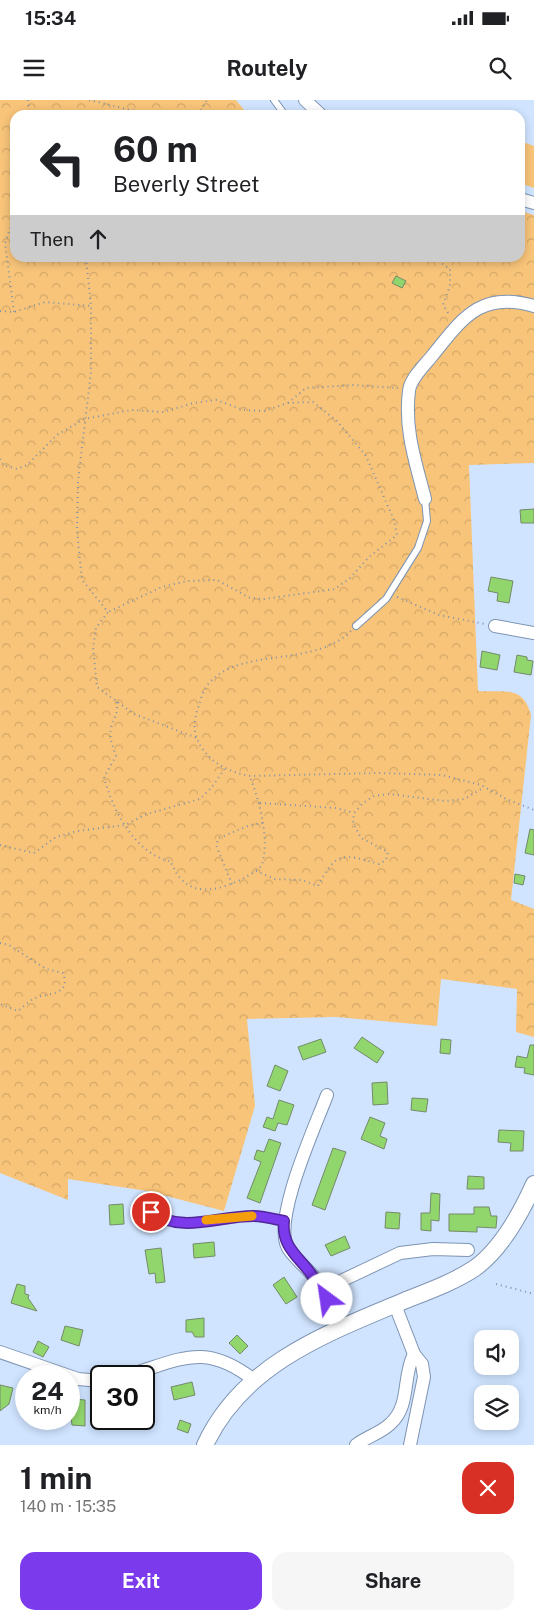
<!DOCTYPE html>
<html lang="en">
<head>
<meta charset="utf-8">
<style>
	:root { --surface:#fff; --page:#f6f6f6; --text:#202124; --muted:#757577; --accent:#7c3aed }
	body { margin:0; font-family:"Public Sans",sans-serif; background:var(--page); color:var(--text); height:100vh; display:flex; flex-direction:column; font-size:19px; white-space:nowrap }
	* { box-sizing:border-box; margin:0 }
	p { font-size:16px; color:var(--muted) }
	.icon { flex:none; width:28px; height:28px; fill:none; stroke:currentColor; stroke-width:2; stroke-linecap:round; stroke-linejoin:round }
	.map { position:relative; height:1345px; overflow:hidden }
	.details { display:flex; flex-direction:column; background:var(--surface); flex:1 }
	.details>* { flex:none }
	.hud { position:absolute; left:10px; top:10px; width:515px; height:152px; border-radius:15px; box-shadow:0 2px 8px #0003; background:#fff; color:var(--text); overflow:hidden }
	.controls { position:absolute; left:474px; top:1230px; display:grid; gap:10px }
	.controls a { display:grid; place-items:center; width:45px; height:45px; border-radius:10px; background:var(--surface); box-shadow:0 2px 8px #0003; font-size:25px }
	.speed { position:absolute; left:15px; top:1265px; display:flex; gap:10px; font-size:25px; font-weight:700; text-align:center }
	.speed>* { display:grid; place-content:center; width:65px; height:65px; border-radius:50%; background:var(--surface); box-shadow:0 2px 8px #0003; line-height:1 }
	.speed small { font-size:12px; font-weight:400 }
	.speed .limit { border:2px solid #111; border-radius:8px; background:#fff; color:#111 }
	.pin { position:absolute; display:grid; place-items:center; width:42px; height:42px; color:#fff; margin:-21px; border:2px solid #fff; border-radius:50%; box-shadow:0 1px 5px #0007 }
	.me { position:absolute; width:55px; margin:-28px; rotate:329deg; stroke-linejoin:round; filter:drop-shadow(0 0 4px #0008) }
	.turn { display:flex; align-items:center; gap:18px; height:105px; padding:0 20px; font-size:22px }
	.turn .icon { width:65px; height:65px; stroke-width:2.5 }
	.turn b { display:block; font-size:35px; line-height:42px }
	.then { display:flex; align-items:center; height:48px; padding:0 20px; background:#0003; gap:10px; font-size:19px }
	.round { display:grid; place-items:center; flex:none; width:52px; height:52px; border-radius:15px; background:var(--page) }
	.summary { display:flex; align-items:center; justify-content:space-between; height:85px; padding:0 20px }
	h1 { font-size:30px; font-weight:700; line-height:38px }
	.cta { display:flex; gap:10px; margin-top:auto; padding:10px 20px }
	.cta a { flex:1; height:58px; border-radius:15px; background:var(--accent); color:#fff; font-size:20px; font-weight:700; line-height:58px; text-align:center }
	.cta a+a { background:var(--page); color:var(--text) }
	.status { display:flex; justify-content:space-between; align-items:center; height:35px; padding:0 25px; background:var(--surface); direction:ltr }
	.status svg { height:14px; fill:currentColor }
	header { display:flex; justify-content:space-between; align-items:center; height:65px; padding:0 20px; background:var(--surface); font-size:22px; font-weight:700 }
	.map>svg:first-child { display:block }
	.forest { fill:url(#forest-crowns) }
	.garden { fill:#f8c479 }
	.building { fill:#91d66d; stroke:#748a69 }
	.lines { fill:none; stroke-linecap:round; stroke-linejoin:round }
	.service-casing { stroke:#7d94b3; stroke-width:8 }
	.minor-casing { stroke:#7d94b3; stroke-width:14 }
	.tertiary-casing { stroke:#7d94b3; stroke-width:18 }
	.path { stroke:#8292a7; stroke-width:2; stroke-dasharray:1 4; stroke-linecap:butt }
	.service { stroke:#fff; stroke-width:6 }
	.minor { stroke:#fff; stroke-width:12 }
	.tertiary { stroke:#fff; stroke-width:16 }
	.route-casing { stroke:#51269a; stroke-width:12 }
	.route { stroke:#7c3aed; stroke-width:9 }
	.slow { stroke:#f59e0b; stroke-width:9 }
</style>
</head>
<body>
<div class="status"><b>15:34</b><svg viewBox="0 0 49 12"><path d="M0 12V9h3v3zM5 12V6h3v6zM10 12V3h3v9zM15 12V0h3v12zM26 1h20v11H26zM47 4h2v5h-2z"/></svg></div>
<header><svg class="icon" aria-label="menu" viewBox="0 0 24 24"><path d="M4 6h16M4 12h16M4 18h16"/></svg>Routely<svg class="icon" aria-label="search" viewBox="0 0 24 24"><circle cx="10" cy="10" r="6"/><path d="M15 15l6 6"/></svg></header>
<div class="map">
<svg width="534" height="1345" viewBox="0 0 534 1345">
	<defs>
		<pattern id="forest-crowns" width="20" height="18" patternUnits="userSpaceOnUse" patternTransform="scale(1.25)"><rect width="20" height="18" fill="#f8c479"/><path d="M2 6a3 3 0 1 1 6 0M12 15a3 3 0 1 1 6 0" fill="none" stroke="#d3a768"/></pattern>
	</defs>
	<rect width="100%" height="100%" fill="#d0e4ff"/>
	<!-- forest -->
	<path class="forest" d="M0,0h236l12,15h-233v143h505v-47l14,4v248l-65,2 9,226c25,2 45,-7 53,24l-20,185 23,9v128l-18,-5 1,-43 -76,-10 -4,47 -101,-9 -89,2 8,87 -31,105 -77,-20 -79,-12v21l-68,-27z"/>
	<!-- garden -->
	<path class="garden" d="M520,41l14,5v42l-14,-5z"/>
	<!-- building -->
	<g class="building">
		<path d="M396,176l10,5 -4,7 -10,-5z"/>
		<path d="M534,409v14h-13l-1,-13z"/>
		<path d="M491,477l22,4 -4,22 -12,-2 1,-8 -10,-2z"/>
		<path d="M482,551l18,4 -3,15 -17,-3z"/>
		<path d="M517,555l10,2v3l6,1 -2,14 -17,-3z"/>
		<path d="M530,729l4,1v25l-9,-2z"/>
		<path d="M515,774l10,2 -2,9 -9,-2z"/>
		<path d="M362,937l22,15 -7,11 -23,-15z"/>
		<path d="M321,939l5,13 -23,8 -5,-13z"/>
		<path d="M441,939l10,1 -1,14 -10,-1z"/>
		<path d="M530,945h4v30l-10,-2 1,-5 -10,-1 2,-11 10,2z"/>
		<path d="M275,965l13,6 -8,20 -13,-5z"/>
		<path d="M387,982l1,22 -15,1 -1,-22z"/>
		<path d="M412,998l16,1 -2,13 -15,-2z"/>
		<path d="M279,1000l15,5 -7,20 -9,-2 -3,8 -12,-4 4,-10 6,2z"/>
		<path d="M370,1017l15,6 -5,13 7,3 -3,10 -23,-10z"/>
		<path d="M499,1030l25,1 -1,20h-13l1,-8 -13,-1z"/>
		<path d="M269,1039l12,4 -21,60 -13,-5 14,-36 -7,-3 3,-9 7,2z"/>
		<path d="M333,1048l13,4 -21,58 -13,-5z"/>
		<path d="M468,1076l16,1v12h-17z"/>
		<path d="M431,1093l9,1 -1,27 -8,-1v11l-10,-1v-17h9z"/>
		<path d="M123,1104l1,20 -14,1 -1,-20z"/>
		<path d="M474,1107h15l2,9h6l-1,12 -19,-1v5l-28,-1v-17h25z"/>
		<path d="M386,1112l14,1 -1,16 -14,-1z"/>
		<path d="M345,1136l5,12 -19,8 -6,-11z"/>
		<path d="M214,1142l1,14 -21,2 -1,-14z"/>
		<path d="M161,1148l4,34 -9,1 -1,-10 -6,1 -4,-24z"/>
		<path d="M284,1177l13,20 -11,7 -13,-19z"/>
		<path d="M17,1184l8,2v8l4,1 -1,3 9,13 -26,-8z"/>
		<path d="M204,1218v19h-9l-3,-5h-6v-12z"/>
		<path d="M65,1226l18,4 -4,16 -18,-6z"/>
		<path d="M237,1235l11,11 -8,8 -11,-11z"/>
		<path d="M38,1241l11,6 -6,10 -10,-5z"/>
		<path d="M192,1282l3,13 -21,5 -3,-13z"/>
		<path d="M0,1285l13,3 -4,16 -9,7z"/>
		<path d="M74,1299l11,1v26l-13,-1 -3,-22h4z"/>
		<path d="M180,1320l11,4 -3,9 -11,-4z"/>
	</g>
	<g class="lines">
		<defs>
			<g id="service">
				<path d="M274,0l11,15"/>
				<path d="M356,526l30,-27 32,-51 9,-27 -2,-22"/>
				<path d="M142,1106l19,13 19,4 73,-7 31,5"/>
			</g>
			<g id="minor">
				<path d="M305,0l16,15"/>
				<path d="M520,99l14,4"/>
				<path d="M425,399c-9,-36 -21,-69 -16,-108 1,-12 15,-25 23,-35 30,-37 48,-66 102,-50"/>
				<path d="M495,526l39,7"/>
				<path d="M327,995c-12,32 -55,125 -39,153 7,11 18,19 26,29 11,16 17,34 24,52"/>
				<path d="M322,1190l78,-37 33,-4 35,1"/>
				<path d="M395,1205l19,49 8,10 2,13 -14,68"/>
				<path d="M0,1252l78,27 23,2"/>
				<path d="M125,1276c54,-15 78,-36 129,4"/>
				<path d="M356,1345c10,-8 25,-12 34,-21 21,-18 12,-48 24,-70"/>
			</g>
			<path id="tertiary" d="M205,1345c38,-82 123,-112 201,-145 23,-9 48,-18 69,-32 26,-19 46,-55 59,-84"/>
		</defs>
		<!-- service casing -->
		<use href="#service" class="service-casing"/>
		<!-- minor casing -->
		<use href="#minor" class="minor-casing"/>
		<!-- tertiary casing -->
		<use href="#tertiary" class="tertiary-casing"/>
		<!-- path -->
		<g class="path">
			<path d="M28,0l2,15"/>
			<path d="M89,0l58,14 16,1"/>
			<path d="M195,15l5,-3"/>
			<path d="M201,15l-1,-3 7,-12"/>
			<path d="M86,158l5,48v66l-13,109 -1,50 5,49 26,32 -12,16 -3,19 4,40 37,27 63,24"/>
			<path d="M434,158l16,11v17l-7,19 7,11"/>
			<path d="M0,211l14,1 31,-10 46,4"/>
			<path d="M14,212l-9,-69 10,-29"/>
			<path d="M288,303l18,-15 47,-3 45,3"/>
			<path d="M0,359l3,6 14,4 10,-4 30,-30 27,-16 48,-9 31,2 31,-9 22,-3 28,10 20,1 24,-8 25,-1 24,19 29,35 28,64 3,15 -28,22 -19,21 -15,11 -71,10 -14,-1 -33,-18 -30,1 -25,6 -54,25"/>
			<path d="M397,497l42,18 46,9"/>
			<path d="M351,531c-38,37 -107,16 -140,50 -8,7 -10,18 -13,27 -6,16 -4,30 6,43 12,15 27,21 45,25l130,-3 63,2 39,10 25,14 28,11"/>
			<path d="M117,602c1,13 -3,15 -6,26 -2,10 2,19 5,28l-12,21c8,32 31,77 66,84 3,5 6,13 10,17 18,20 44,10 64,0 6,-4 15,-7 18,-14 8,-24 -3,-65 -12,-87"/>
			<path d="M260,703l76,5 18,5"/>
			<path d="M0,745l34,8 22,-16 22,-6 47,-6 22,-11 53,-15 12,-12 13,-19"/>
			<path d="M256,771l19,8 27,1 16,6c18,-36 26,-32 61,-22l7,-4 2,-8 -27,-14 -8,-15 1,-10 9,-10 11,-7 15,-2 56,7 19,-2 19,-11"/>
			<path d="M232,784l-16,-39 3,-7 31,-13 13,-2"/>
			<path d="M0,843l9,2 37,24 17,4c9,24 -17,19 -30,26 -5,3 -10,8 -15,12l-18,-7"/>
			<path d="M496,1184l38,10"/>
		</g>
		<!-- service -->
		<use href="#service" class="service"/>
		<!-- minor -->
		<use href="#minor" class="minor"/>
		<!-- tertiary -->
		<use href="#tertiary" class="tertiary"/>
	</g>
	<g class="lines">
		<defs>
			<path id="route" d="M151,1112c30,22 67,4 102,4 10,0 21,3 31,5 -3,27 17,37 30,57 5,7 8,14 13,21"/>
		</defs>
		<!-- route casing -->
		<use href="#route" class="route-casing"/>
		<!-- route -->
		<use href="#route" class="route"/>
		<!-- slow -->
		<path class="slow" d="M206,1120l46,-4"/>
	</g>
</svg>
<div class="controls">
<a><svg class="icon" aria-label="sound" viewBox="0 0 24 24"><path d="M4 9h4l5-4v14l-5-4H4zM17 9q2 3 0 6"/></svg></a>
<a><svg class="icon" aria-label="layers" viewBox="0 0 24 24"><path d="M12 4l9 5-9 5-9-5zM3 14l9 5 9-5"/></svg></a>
</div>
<div class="speed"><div>24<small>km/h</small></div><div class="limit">30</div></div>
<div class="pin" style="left:151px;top:1112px;background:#d93025"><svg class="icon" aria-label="arrive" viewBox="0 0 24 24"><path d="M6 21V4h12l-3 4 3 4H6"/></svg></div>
<svg class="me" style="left:327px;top:1199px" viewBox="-20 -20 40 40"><circle r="19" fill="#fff"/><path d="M0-13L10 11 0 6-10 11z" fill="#7c3aed"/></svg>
<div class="hud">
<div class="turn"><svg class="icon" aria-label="left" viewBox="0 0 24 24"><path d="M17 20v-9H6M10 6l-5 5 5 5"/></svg><div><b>60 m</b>Beverly Street</div></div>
<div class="then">Then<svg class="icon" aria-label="ahead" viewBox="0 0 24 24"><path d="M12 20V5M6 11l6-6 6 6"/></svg></div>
</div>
</div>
<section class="details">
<div class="summary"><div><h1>1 min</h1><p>140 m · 15:35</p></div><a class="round" style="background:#d93025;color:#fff"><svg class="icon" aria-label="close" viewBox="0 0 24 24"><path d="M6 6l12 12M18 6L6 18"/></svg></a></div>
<div class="cta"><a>Exit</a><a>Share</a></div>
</section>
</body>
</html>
